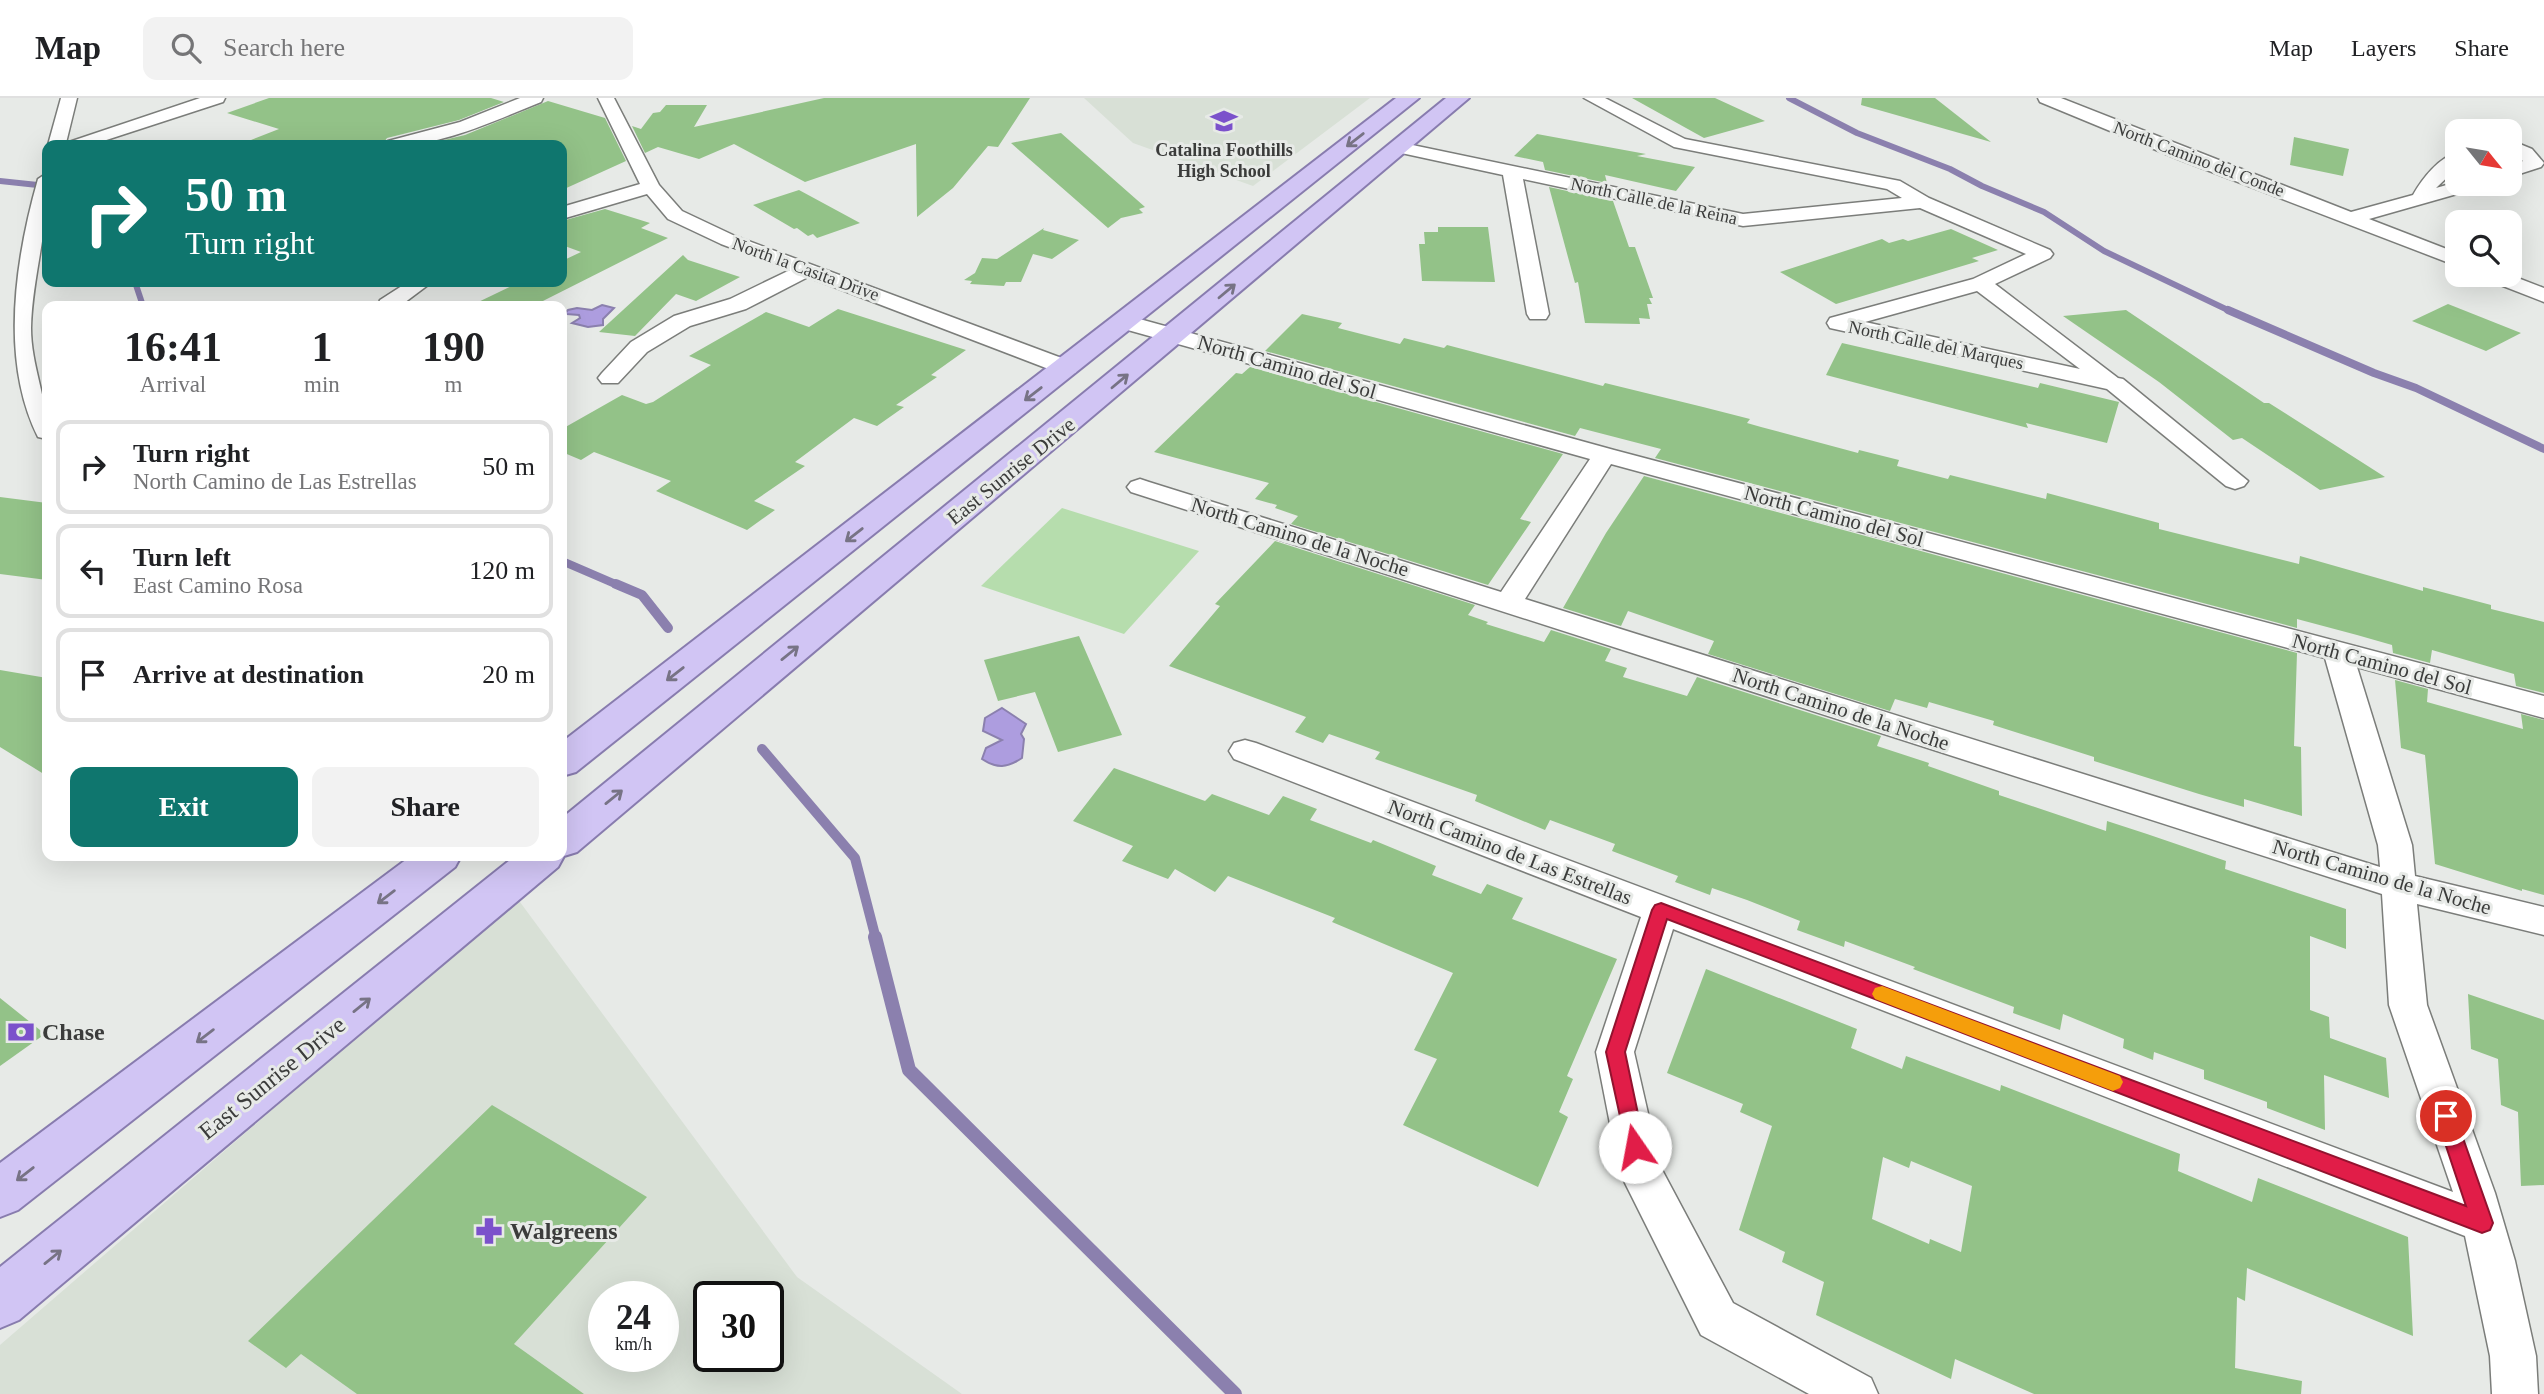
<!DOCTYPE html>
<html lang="en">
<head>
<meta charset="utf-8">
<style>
	:root { --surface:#fff; --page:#f2f2f2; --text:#202124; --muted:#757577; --line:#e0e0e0; --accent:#0f766e }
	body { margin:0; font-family:Georgia,serif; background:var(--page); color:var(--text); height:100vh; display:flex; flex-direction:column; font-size:26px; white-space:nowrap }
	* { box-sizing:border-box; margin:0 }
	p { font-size:23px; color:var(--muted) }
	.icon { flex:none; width:38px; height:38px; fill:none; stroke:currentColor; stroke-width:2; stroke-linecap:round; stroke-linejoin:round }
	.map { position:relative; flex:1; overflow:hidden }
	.drawer { position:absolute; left:42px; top:203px; width:525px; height:560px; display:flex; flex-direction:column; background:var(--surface); border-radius:14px; box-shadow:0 7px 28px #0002 }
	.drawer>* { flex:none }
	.hud { position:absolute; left:42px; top:42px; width:525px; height:147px; border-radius:14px; box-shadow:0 7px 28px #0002; background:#0f766e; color:#fff; overflow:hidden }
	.needle { width:46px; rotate:120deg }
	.fabs { position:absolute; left:2445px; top:21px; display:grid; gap:14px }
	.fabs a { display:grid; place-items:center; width:77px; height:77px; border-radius:14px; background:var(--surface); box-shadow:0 7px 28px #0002; font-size:35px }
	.speed { position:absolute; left:588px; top:1183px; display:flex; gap:14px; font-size:35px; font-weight:700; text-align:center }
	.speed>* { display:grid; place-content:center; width:91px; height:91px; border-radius:50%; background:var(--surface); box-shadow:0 7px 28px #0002; line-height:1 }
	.speed small { font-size:18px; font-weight:400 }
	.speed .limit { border:4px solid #111; border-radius:10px; background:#fff; color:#111 }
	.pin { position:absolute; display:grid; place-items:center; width:60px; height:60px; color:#fff; margin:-30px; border:4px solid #fff; border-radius:50%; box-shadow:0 2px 7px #0007 }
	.me { position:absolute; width:77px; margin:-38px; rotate:348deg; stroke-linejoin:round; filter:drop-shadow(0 0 5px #0008) }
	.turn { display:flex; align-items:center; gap:24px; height:147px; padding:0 28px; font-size:32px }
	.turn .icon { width:91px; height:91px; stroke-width:2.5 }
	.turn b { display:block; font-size:49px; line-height:60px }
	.eta { display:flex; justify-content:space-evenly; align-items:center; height:119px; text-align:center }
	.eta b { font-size:42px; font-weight:800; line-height:49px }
	.cta { display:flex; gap:14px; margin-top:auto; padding:14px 28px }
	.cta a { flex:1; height:80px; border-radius:14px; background:var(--accent); color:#fff; font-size:28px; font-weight:800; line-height:80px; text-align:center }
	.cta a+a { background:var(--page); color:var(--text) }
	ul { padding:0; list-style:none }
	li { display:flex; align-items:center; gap:21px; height:94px; margin:0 14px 10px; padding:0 14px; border:4px solid var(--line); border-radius:14px }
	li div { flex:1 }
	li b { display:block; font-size:26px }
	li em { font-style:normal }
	header { display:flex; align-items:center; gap:42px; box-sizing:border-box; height:98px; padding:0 35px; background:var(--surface); border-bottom:2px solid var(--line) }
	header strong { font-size:33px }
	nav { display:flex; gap:38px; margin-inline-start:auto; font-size:24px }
	.search { width:490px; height:63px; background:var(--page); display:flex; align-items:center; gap:18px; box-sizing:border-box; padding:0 24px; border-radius:14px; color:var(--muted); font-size:26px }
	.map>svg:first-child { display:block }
	.built { fill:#d8e0d6; fill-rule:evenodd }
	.green { fill:#b6ddad }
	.water { fill:#ad9ddf; stroke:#8b80ae; stroke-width:2 }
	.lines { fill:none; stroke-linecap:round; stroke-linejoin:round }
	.stream-far3 { stroke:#8b80ae; stroke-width:6 }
	.stream-far2 { stroke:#8b80ae; stroke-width:8 }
	.stream-far1 { stroke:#8b80ae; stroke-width:10 }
	.stream { stroke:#8b80ae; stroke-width:14 }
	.building { fill:#93c288; fill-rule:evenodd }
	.street-casing { stroke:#7b7d7a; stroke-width:3 }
	.primary-casing { stroke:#887cae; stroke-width:4 }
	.street { fill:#fff; fill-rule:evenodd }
	.primary { fill:#d1c5f4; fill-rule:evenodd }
	.oneway { stroke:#777385 }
	.route { fill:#e11d48; stroke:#92132f; stroke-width:2 }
	.slow { fill:#f59e0b }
	.labels { text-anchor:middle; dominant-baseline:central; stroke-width:6; stroke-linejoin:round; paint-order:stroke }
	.far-poi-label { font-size:18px; font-weight:bold; fill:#3b3c3b; stroke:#e7eae7 }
	.far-street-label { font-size:18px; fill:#3b3c3b; stroke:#e7eae7 }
	.street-label { font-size:21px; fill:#3b3c3b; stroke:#e7eae7 }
	.near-poi-label { font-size:24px; font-weight:bold; fill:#3b3c3b; stroke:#e7eae7; text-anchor:start }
	.near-street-label { font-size:24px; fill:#3b3c3b; stroke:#e7eae7 }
</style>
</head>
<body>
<header>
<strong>Map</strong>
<div class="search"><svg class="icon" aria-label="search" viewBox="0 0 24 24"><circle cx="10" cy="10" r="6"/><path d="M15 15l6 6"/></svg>Search here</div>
<nav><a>Map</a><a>Layers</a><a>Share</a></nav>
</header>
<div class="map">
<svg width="2544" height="1296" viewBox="0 0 2544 1296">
	<rect width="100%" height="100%" fill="#e7eae7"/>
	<!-- built -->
	<g class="built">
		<path d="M1084,0h286l-117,88 -120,-43z"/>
		<path d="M517,800l280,379 165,117h-962v-49zM604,1199h59v59h-59zM709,1199h59v59h-59z"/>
	</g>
	<!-- green -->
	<path class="green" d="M1062,410l137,43 -75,83 -143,-48z"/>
	<!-- water -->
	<g class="water">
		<path d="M602,207l12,3 -11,11v6l-15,2 -16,-4 8,-5 -1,-3 -14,-1 3,-4 9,-2 15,2z"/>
		<path d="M1002,610l24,16 -5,10 3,5 -2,19c-15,10 -25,11 -40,1l4,-11 16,-8 -19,-9 2,-13z"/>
	</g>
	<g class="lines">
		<!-- stream-far3 -->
		<g class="stream-far3">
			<path d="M1789,0l68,35 93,36 32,17 62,26 60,39 128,61"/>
			<path d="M0,83l47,5"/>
			<path d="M135,184l8,24"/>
		</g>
		<!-- stream-far2 -->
		<g class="stream-far2">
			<path d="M2228,212l146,63 42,15 128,61"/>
			<path d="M562,463l58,25"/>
		</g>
		<!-- stream-far1 -->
		<g class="stream-far1">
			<path d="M616,486l26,11 26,33"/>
			<path d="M762,651l93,109 21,81"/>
		</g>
		<!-- stream -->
		<path class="stream" d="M875,839l34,133 326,324"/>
	</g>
	<!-- building -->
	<g class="building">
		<path d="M269,0h222l13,4 -45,18 -72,18 -5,7h-136v-3l33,-13 -52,-16z"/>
		<path d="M824,0h206l-32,49 -10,-1 -35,42 -36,29 -1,-73 -111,38 -71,-38 -35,15 -41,-12 -13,6 -13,-27 9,3 12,-16 7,-1 6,-7h41l-13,22z"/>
		<path d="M1632,0h83l50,23 -61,17z"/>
		<path d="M1862,0h73l56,44 -130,-37z"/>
		<path d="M548,3l57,17 21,43 -64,29v-45h-139l42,-10z"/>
		<path d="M1061,35l84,74 -6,2 4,4 -22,5 -13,10 -97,-85z"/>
		<path d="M1537,36l109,20 -9,2 58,11 -19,24 -71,-16 2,8 -62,-13 -2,-8 -29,-6z"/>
		<path d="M2294,39l55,12 -6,27 -53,-11z"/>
		<path d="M1549,89l64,14 16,46h6l18,51h-4l3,6h-5l3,15 -11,-1 1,6 -55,-1 -7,-41 -3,1z"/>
		<path d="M799,92l61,33 -43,15 -4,-4 -5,2 -11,-8 -3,1 -41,-24z"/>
		<path d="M605,111l45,14 -9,5 27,10 -135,68h-63l50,-24h42v-21l19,-9 -19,-7v-24z"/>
		<path d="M1438,129h50l7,55 -73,-1 -3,-37h6l-1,-12h14z"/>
		<path d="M1044,130l-1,2 36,10 -27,19 -19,-5 -12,28h-15l-2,4 -34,-2 2,-3 -8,-1 11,-7 7,-15 15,1z"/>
		<path d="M1951,131l47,21 -26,8 7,3 -143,43 -56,-32 102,-33 7,4 14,-4 5,2z"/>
		<path d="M683,157l5,5 52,17 -44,24 -20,-7 -41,42 -36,-4z"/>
		<path d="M2448,206l73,29 -35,18 -74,-30z"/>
		<path d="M838,211l128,41 -35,25 6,2 -41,28 8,2 -27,19 -23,-8 -59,44 10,4 -51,35 21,9 -28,20 -91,-39 15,-10 -77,-29 -13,8 -19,-8v-23l60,-34 24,9 7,-2 58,-37 -22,-9 77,-44 43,15z"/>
		<path d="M2126,212l138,93h5l116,74 -65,13 -78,-52 -9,2 -74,-58 -96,-66z"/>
		<path d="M1302,216l40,9 -4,5 62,16 4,-6 40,10 3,-3 156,41 2,-3 98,24 47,12 -3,4 14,4 97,26 1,-3 40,10 -2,6 51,13 2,-4 96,24 1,-6 112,30v6l140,35 1,-8 123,35v-4l68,18v4l53,13v71l-28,-7 -2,-12 -82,-24 -2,13 -37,-10 -1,-8 -35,-10 -60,-16v9l-642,-170 6,-9 -81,-21 -5,8 -310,-85z"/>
		<path d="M1842,245l196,45 2,-5 79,19 -12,41 -81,-20 2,5 -202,-53z"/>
		<path d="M1250,269l313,87 -43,65 11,3 -43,63 -197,-61 7,-8 -23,-8 2,-3 -22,-6 14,-16 -115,-31 82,-79 6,1z"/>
		<path d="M1644,378l653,177 -3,93 7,1 1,69 -58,-17v8l-45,-13 -105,-33v-4l-101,-32 1,-4 -65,-19 -2,6 -32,-9 -5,12 -182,-57 6,-13 -86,-30 -7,15 -58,-18 43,-75z"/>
		<path d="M0,399l47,6v77l-47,-6z"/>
		<path d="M1275,443l200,64 -7,10 20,7 -2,2 58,18 7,-12 60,19 -6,12 22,7 -4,9 64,19 10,-19 184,59 -4,10 52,17 -1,3 71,25v4l107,36 1,-10 40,13 79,27 -1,8 121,40v40l-36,-13v74l19,7 1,21 56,20 3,40 -65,-23 1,55 -58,-22v-6l-63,-23v-9l-50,-18 -1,8 -30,-12 1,-9 -61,-25 -3,16 -47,-17 1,-6 -101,-38 2,-2 -70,-26 -1,6 -47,-17 3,-9 -53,-21 -35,-12 -2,7 -35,-13 3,-6 -66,-25 3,-7 -65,-24 -5,10 -70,-29 2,-6 -102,-36 5,-7 -51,-18 -6,9 -28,-11 11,-15 -137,-51 51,-60 -5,-2z"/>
		<path d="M1079,538l43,99 -64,17 -23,-60 -37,9 -14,-41z"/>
		<path d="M0,572l47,8v98l-47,-29z"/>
		<path d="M2395,582l33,9 -1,13 96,27 -2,-15 23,6v175l-22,-6v2l-87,-27 -10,-109 -24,-7z"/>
		<path d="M1114,670l91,33 7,-7 57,21 14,-19 34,13 -7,11 61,23 2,-3 63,26 -4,9 49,19 6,-10 36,14 -11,21 105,40 -50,117 6,3 -14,33 9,5 -30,70 -135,-62 34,-66 -23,-9 39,-77 -121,-51 3,-4 -107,-42 -13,16 -40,-23 -7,10 -46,-18 11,-15 -60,-25z"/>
		<path d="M1706,871l151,60 -6,19 51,21 4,-13 94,35 1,-6 179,69 -2,17 74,31 6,-24 150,59 5,99 -166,-68 -2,33 -8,-4 -2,71 67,13 -1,13h-267l-79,-35 -4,20 -135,-64 8,-33 -42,-20 3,-10 -46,-22 33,-104 -32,-14 3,-8 -76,-31zM1883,1059l26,11 2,-7 61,25 -11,66 -31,-13 -1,5 -57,-25z"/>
		<path d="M2468,896l76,26v165l-23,1 -3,-74 -17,-7 -3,-46 -27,-10z"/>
		<path d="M0,900l45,36 -45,32z"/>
		<path d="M492,1007l155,92 -133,147 70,50h-227l-56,-40 -15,14 -38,-27z"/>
	</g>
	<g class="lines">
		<defs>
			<g id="street">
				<path d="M61,0h16l-11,45 134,-45h25l-2,4 -132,43h-43z"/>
				<path d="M520,0h23l-2,4c-50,20 -102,46 -156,43l3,-4 72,-19z"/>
				<path d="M598,0h16l45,87 23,26 53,25 340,127 3,5 -3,5h-16l-251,-96 -62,32 -56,17 -43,26 -29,31h-16l-4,-5 4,-5 29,-31 43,-26 56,-17 60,-29 -69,-26 -53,-25 -21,-25 -85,25v-12l78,-23z"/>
				<path d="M1584,0h21l80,41 215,42 29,17 121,52 3,4 -3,4 -55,26 123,94 5,1 125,102 -4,5 -9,3 -9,-3 -119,-97 -277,-61 -3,-5 3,-5 143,-39 53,-25 -106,-46 -177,18 -220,-47 26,135 -3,5h-16l-3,-5 -24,-139 -111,-24 -3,-4 3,-4 6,-1 345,72 159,-16 -15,-9 -213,-42zM1977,193l103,78 -215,-47z"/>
				<path d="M2038,0h23l290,114 62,-17c9,-16 26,-38 44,-42v15l-21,20 21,-6 23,2 -2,4 -109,31 88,34v13l-279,-107 -138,-57z"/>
				<path d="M2510,42l22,9 12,14 -3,4 -31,10v-11l13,-5 -13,-9z"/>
				<path d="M47,75c3,53 -15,103 -16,155 0,39 18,74 16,111l-9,-2c-38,-76 -23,-177 0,-258z"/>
				<path d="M2482,177h28l34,13v14l-59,-23z"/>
				<path d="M408,184h24l-32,24h-22l2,-6z"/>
				<path d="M1125,217l489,135 930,246v22l-187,-51 55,178 3,31 129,31v28l-127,-31 10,101 68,188 20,68 21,95 2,38h-46l-2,-38 -25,-120 -792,-307 -39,123 26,114 73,137 138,75 7,16h-69l-108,-59 -76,-152 -6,-13 -23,-118 45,-135 -407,-158 -5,-8 5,-8 11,-3 11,3 1197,449 -64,-187 -7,-111 -1251,-402 -4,-5 4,-5 9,-3 9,3 352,110 89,-133 -473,-132 -3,-5 3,-5zM1611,366l714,194 53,187 2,22 -855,-268z"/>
			</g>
			<g id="primary">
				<path d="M1396,0h23l-843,674 -14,4v-34z"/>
				<path d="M1446,0h23l-892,754 -13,4 -6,11 -539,453 -19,8v-61l515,-411h47v-38z"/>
				<path d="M411,758h50l-6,11 -437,343 -18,7v-54z"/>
			</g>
		</defs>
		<!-- street casing -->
		<use href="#street" class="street-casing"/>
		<!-- primary casing -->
		<use href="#primary" class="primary-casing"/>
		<!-- street -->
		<use href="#street" class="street"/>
		<!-- primary -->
		<use href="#primary" class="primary"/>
	</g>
	<!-- one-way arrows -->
	<defs><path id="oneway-shaft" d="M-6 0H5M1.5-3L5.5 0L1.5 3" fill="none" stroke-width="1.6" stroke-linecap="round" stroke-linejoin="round" transform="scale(1.75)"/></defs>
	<g class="oneway">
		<use href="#oneway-shaft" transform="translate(1355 42) rotate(142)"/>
		<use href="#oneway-shaft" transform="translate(1227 193) rotate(-40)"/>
		<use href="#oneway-shaft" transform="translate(1120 283) rotate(-40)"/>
		<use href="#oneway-shaft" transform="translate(1033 296) rotate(142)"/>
		<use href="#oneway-shaft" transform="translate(854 437) rotate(142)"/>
		<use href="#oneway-shaft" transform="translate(790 555) rotate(-39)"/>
		<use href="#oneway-shaft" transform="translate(675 576) rotate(142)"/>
		<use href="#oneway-shaft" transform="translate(614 699) rotate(-39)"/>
		<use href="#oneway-shaft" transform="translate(386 799) rotate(143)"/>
		<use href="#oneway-shaft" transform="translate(362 907) rotate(-39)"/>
		<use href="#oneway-shaft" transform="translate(205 938) rotate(143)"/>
		<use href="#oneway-shaft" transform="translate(25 1076) rotate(142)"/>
		<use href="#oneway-shaft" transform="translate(53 1159) rotate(-39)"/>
	</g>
	<!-- route -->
	<path class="route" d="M1661,805l805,303 -30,-90 3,-6 7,-3 7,3 40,113 -3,7 -8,3 -815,-314 -42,133 20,95 -3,6 -7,3 -7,-3 -22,-101 46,-142 3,-5z"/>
	<!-- slow -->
	<path class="slow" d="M1882,888l238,90 3,6 -3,6 -7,3 -238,-92 -3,-5 3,-6z"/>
	<!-- icons -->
	<defs>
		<symbol id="school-bare" viewBox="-9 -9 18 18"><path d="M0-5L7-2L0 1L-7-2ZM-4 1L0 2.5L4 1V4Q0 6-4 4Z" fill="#7b51cb" stroke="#e7eae7" stroke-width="2.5" paint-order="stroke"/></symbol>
		<symbol id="bank-bare" viewBox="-9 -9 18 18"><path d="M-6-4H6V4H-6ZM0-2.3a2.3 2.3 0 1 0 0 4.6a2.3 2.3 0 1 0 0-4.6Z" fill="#7b51cb" stroke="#e7eae7" stroke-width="2.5" paint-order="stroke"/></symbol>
		<symbol id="pharmacy-bare" viewBox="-9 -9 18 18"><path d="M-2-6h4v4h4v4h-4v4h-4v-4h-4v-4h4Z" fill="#7b51cb" stroke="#e7eae7" stroke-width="2.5" paint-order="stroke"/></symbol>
	</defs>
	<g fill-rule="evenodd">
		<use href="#school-bare" x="1205" y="4" width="38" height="38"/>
		<use href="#bank-bare" x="2" y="915" width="38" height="38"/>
		<use href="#pharmacy-bare" x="470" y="1114" width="38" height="38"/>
	</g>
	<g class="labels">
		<!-- far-poi labels -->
		<g class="far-poi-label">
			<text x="1224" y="52">Catalina Foothills<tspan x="1224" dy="21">High School</tspan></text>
		</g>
		<!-- far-street labels -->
		<g class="far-street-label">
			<text transform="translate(2199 61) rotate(21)">North Camino del Conde</text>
			<text transform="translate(1654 103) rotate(12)">North Calle de la Reina</text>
			<text transform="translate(806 171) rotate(20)">North la Casita Drive</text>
			<text transform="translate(1936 247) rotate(12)">North Calle del Marques</text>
		</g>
		<!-- street labels -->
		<g class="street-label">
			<text transform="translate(1287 269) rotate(16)">North Camino del Sol</text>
			<text transform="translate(1011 373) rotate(-39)">East Sunrise Drive</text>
			<text transform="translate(1834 418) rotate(15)">North Camino del Sol</text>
			<text transform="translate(1300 439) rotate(17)">North Camino de la Noche</text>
			<text transform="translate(2382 566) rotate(15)">North Camino del Sol</text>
			<text transform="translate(1841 611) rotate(18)">North Camino de la Noche</text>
			<text transform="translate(1510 754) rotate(21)">North Camino de Las Estrellas</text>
			<text transform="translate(2382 779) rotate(16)">North Camino de la Noche</text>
		</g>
		<!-- near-poi labels -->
		<g class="near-poi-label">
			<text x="42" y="934">Chase</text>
			<text x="510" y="1133">Walgreens</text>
		</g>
		<!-- near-street labels -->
		<g class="near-street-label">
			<text transform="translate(272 980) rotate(-39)">East Sunrise Drive</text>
		</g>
	</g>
</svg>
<div class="fabs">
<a><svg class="needle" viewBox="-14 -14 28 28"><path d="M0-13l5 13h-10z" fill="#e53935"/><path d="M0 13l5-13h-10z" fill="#757577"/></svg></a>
<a><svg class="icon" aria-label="search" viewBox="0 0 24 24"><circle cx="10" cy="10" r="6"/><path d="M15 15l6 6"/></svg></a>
</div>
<div class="speed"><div>24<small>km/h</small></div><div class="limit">30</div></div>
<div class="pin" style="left:2446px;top:1018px;background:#d93025"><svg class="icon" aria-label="arrive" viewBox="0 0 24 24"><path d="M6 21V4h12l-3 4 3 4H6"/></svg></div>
<svg class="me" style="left:1635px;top:1049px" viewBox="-20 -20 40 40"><circle r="19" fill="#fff"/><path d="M0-13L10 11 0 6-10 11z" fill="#e11d48"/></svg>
<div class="hud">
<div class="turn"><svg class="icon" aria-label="right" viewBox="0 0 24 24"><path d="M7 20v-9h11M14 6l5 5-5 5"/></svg><div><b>50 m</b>Turn right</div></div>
</div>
<section class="drawer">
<div class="eta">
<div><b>16:41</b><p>Arrival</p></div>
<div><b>1</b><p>min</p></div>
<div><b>190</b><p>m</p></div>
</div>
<ul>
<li><svg class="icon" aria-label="right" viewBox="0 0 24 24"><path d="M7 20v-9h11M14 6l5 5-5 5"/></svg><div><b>Turn right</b><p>North Camino de Las Estrellas</p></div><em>50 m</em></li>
<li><svg class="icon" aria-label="left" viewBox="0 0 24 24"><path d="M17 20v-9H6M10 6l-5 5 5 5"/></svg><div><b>Turn left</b><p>East Camino Rosa</p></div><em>120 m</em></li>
<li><svg class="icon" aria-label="arrive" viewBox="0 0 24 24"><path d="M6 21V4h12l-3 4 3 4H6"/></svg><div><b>Arrive at destination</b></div><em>20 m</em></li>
</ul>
<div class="cta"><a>Exit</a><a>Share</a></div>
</section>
</div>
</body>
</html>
